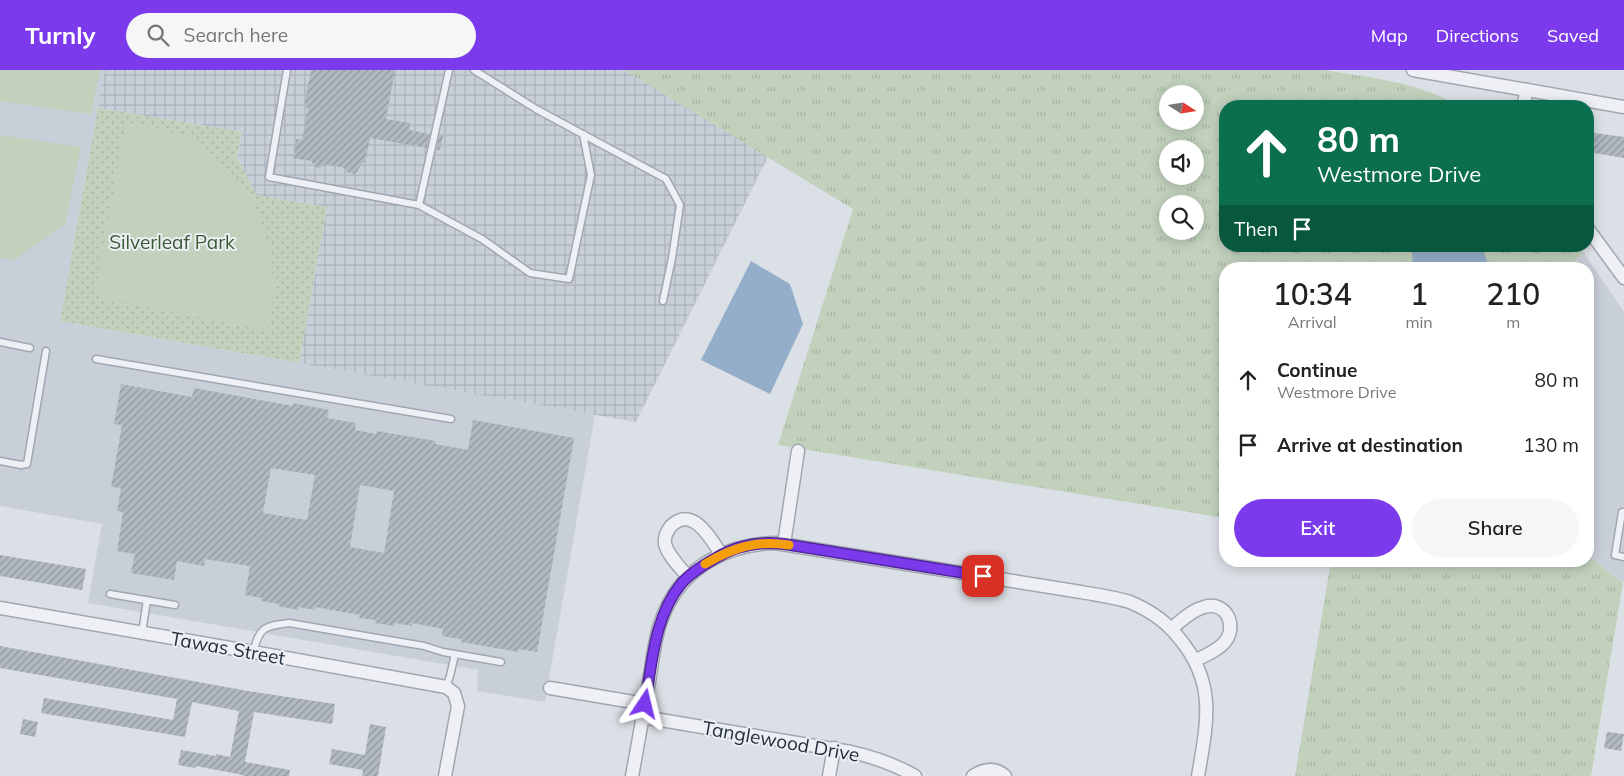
<!DOCTYPE html>
<html lang="en">
<head>
<meta charset="utf-8">
<style>
	:root { --surface:#fff; --page:#f6f6f6; --text:#222; --muted:#767676; --accent:#7c3aed }
	body { margin:0; font-family:Mulish,sans-serif; background:var(--page); color:var(--text); height:100vh; display:flex; flex-direction:column; font-size:19px; white-space:nowrap }
	* { box-sizing:border-box; margin:0 }
	p { font-size:16px; color:var(--muted) }
	.icon { flex:none; width:28px; height:28px; fill:none; stroke:currentColor; stroke-width:2; stroke-linecap:round; stroke-linejoin:round }
	.map { position:relative; flex:1; overflow:hidden }
	.drawer { position:absolute; left:1219px; top:192px; width:375px; height:305px; display:flex; flex-direction:column; background:var(--surface); border-radius:20px; box-shadow:0 2px 12px #0003 }
	.drawer>* { flex:none }
	.banner { position:absolute; left:1219px; top:30px; width:375px; height:152px; border-radius:20px; box-shadow:0 2px 12px #0003; background:#0b6e4f; color:#fff; overflow:hidden }
	.needle { width:32px; rotate:102deg }
	.buttons { position:absolute; left:1159px; top:15px; display:grid; gap:10px }
	.buttons a { display:grid; place-items:center; width:45px; height:45px; border-radius:50%; background:var(--surface); box-shadow:0 2px 12px #0003; font-size:25px }
	.pin { position:absolute; display:grid; place-items:center; width:42px; height:42px; color:#fff; margin:-21px; border-radius:10px; box-shadow:0 2px 8px #0006 }
	.me { position:absolute; width:55px; margin:-28px; rotate:10deg; stroke-linejoin:round; filter:drop-shadow(0 0 4px #0008) }
	.turn { display:flex; align-items:center; gap:18px; height:105px; padding:0 15px; font-size:22px }
	.turn .icon { width:65px; height:65px; stroke-width:2.5 }
	.turn b { display:block; font-size:35px; line-height:42px }
	.then { display:flex; align-items:center; height:48px; padding:0 15px; background:#0003; gap:10px; font-size:19px }
	.eta { display:flex; justify-content:space-evenly; align-items:center; height:85px; text-align:center }
	.eta b { font-size:30px; font-weight:600; line-height:35px }
	.cta { display:flex; gap:10px; margin-top:auto; padding:10px 15px }
	.cta a { flex:1; height:58px; border-radius:30px; background:var(--accent); color:#fff; font-size:20px; font-weight:600; line-height:58px; text-align:center }
	.cta a+a { background:var(--page); color:var(--text) }
	ul { padding:0; list-style:none }
	li { display:flex; align-items:center; gap:15px; height:65px; padding:0 15px }
	li div { flex:1 }
	li b { display:block; font-size:19px }
	li em { font-style:normal }
	header { display:flex; align-items:center; gap:30px; box-sizing:border-box; height:70px; padding:0 25px; background:var(--accent); color:#fff }
	header strong { font-size:24px }
	nav { display:flex; gap:28px; margin-inline-start:auto; font-size:18px }
	.search { width:350px; height:45px; background:var(--page); display:flex; align-items:center; gap:12px; box-sizing:border-box; padding:0 18px; border-radius:28px; color:var(--muted); font-size:19px }
	.map>svg:first-child { display:block }
	.built { fill:#c9cfd9 }
	.industrial { fill:url(#industrial-grid) }
	.grass { fill:url(#grass-tufts); fill-rule:evenodd }
	.park { fill:url(#park-dots) }
	.pitch { fill:#c1d1bc }
	.water { fill:#94aec9 }
	.building { fill:url(#building-hatch); fill-rule:evenodd }
	.lines { fill:none; stroke-linecap:round; stroke-linejoin:round }
	.service-casing { stroke:#a1a7b0; stroke-width:9 }
	.minor-casing { stroke:#a1a7b0; stroke-width:15 }
	.service { stroke:#eef0f5; stroke-width:6 }
	.minor { stroke:#eef0f5; stroke-width:12 }
	.route-casing { stroke:#51269a; stroke-width:12 }
	.route { stroke:#7c3aed; stroke-width:9 }
	.slow { stroke:#f59e0b; stroke-width:9 }
	.labels { text-anchor:middle; dominant-baseline:central; stroke-width:4; stroke-linejoin:round; paint-order:stroke }
	.park-label { font-size:19px; fill:#395932; stroke:#ebeff4 }
	.street-label { font-size:19px; fill:#252e3d; stroke:#ebeff4 }
</style>
</head>
<body>
<header>
<strong>Turnly</strong>
<div class="search"><svg class="icon" aria-label="search" viewBox="0 0 24 24"><circle cx="10" cy="10" r="6"/><path d="M15 15l6 6"/></svg>Search here</div>
<nav><a>Map</a><a>Directions</a><a>Saved</a></nav>
</header>
<div class="map">
<svg width="1624" height="706" viewBox="0 0 1624 706">
	<defs>
		<pattern id="industrial-grid" width="8" height="8" patternUnits="userSpaceOnUse" patternTransform="scale(1.25)"><rect width="8" height="8" fill="#c9cfd9"/><path d="M0 4h8M4 0v8" fill="none" stroke="#acb2bb"/></pattern>
		<pattern id="grass-tufts" width="24" height="20" patternUnits="userSpaceOnUse" patternTransform="scale(1.25)"><rect width="24" height="20" fill="#c1d1bc"/><path d="M3 7l-1-3M5 7V3M7 7l1-3M15 17l-1-3M17 17v-4M19 17l1-3" fill="none" stroke="#a6b4a2"/></pattern>
		<pattern id="park-dots" width="8" height="8" patternUnits="userSpaceOnUse" patternTransform="scale(1.25)"><rect width="8" height="8" fill="#c1d1bc"/><path d="M2 2h.1M6 6h.1" fill="none" stroke="#a6b4a2" stroke-width="1.8" stroke-linecap="round"/></pattern>
		<pattern id="building-hatch" width="6" height="6" patternUnits="userSpaceOnUse" patternTransform="scale(1.25)"><rect width="6" height="6" fill="#b2b9c3"/><path d="M-1 1l2-2M0 6l6-6M5 7l2-2" fill="none" stroke="#9197a0"/></pattern>
	</defs>
	<rect width="100%" height="100%" fill="#dbe0e6"/>
	<!-- built -->
	<g class="built">
		<path d="M0,0h105l-45,251 535,94 -50,287 -68,-11 1,-21 -390,-67 14,-79 -102,-18z"/>
		<path d="M1584,183l40,59v270l-36,-26v-287h-24z"/>
	</g>
	<!-- industrial -->
	<path class="industrial" d="M105,0h519l144,87 -132,265 -337,-59 28,-156 -71,-12 -19,-38 5,-25 -144,-24z"/>
	<!-- grass -->
	<g class="grass">
		<path d="M624,0h700c45,8 94,11 134,36h-233v140h354l5,7 -20,16h-339v249l-447,-73 75,-236zM1168,24h27v27h-27zM1168,79h27v27h-27zM1168,134h27v27h-27z"/>
		<path d="M1588,486l35,26 -32,194h-296l36,-215h257z"/>
	</g>
	<!-- park -->
	<path class="park" d="M98,38l144,24 -5,25 19,38 71,12 -28,156 -239,-42z"/>
	<!-- pitch -->
	<g class="pitch">
		<path d="M0,0h100l-9,44 -91,-13z"/>
		<path d="M126,52l62,15 36,29 28,32 17,48 6,47 -8,38 -163,-32 -8,-12z"/>
		<path d="M0,65l81,12 -16,77 -51,36 -14,-3z"/>
	</g>
	<!-- water -->
	<g class="water">
		<path d="M1412,176h69l6,14 -1,9h-73z"/>
		<path d="M751,191l39,23 13,40 -33,70 -69,-34z"/>
	</g>
	<!-- building -->
	<g class="building">
		<path d="M311,0h84l-9,49 24,4 -1,7 21,4 -3,14 -57,-10 -5,25 -2,-1 -6,10 -3,2 -7,-2 -3,-4 -17,-4 -8,4 -3,-1 -5,-6 -18,-3 3,-19 6,1 6,-32 -4,-1z"/>
		<path d="M1588,62l36,5v21l-36,-6z"/>
		<path d="M439,66h4l-3,14h-4z"/>
		<path d="M121,314l71,13 2,-9 99,18v-3l36,7 -2,8 29,5 -1,7 21,4 1,-3 58,10v3l33,6 5,-30 101,18 -37,214 -19,-3v3l-57,-10v-3l-19,-3 1,-7 -31,-6v3l-17,-3 -1,3 -19,-3 1,-3 -17,-2 1,-3 -45,-8v3l-17,-3v3l-20,-4 1,-2 -18,-3 1,-3 -17,-3 5,-29 -45,-7 -1,7 -27,-5 -3,19 -43,-7 4,-19 -18,-3 6,-39 -6,-1 4,-23 -10,-1 11,-62 -8,-1zM271,398l44,7 -8,45 -44,-7zM360,415l34,6 -10,62 -34,-6z"/>
		<path d="M0,485l86,14 -4,21 -82,-14z"/>
		<path d="M0,576l248,45 87,13 -3,20 -78,-12 -9,50 45,8 -1,6h-46v-1l-47,-9 -1,2 -17,-3 3,-15 35,6v-2l14,3 9,-46 -47,-9 -7,35 -144,-24 3,-15 129,22 4,-21 -177,-31z"/>
		<path d="M23,649l15,3 -3,15 -15,-3z"/>
		<path d="M370,654l16,3 -8,49h-16l1,-6 -34,-6 3,-15 33,6z"/>
		<path d="M1607,662l17,2 -3,17 -17,-3z"/>
	</g>
	<g class="lines">
		<defs>
			<g id="service">
				<path d="M287,0l-18,107 150,28 30,-135"/>
				<path d="M474,0l62,39 130,70 14,26 -8,53 -9,43"/>
				<path d="M419,135l63,34 48,34 39,6 22,-104 -8,-41"/>
				<path d="M0,272l30,6"/>
				<path d="M96,289l355,60"/>
				<path d="M0,391l21,4 6,-1 19,-113"/>
				<path d="M1624,442h-2l-7,43 9,2"/>
				<path d="M110,524l65,11"/>
				<path d="M142,563l5,-33"/>
				<path d="M253,582c7,-25 11,-26 36,-29l135,23 19,6 58,10"/>
				<path d="M446,617l4,-11 5,-22"/>
			</g>
			<g id="minor">
				<path d="M1413,0l211,37"/>
				<path d="M1523,36l4,-16"/>
				<path d="M1588,159l36,49"/>
				<path d="M784,474l14,-93"/>
				<path d="M688,507c-7,-9 -20,-21 -23,-33 -1,-6 2,-13 6,-18 22,-21 40,13 50,28"/>
				<path d="M0,538l253,44 193,35 8,6 4,13 -13,70"/>
				<path d="M1172,558c9,-7 20,-18 32,-21 23,-7 35,21 19,37 -7,7 -18,12 -27,16"/>
				<path d="M550,618l95,16"/>
				<path d="M643,647l208,35c23,5 43,12 64,24"/>
				<path d="M632,706c6,-31 11,-63 17,-94 4,-24 6,-49 16,-71 20,-45 63,-67 110,-68l306,49c16,3 33,5 49,10 19,8 36,19 49,36 38,45 28,85 19,138"/>
				<path d="M829,706l5,-28"/>
				<path d="M973,706c11,-7 22,-9 32,0"/>
			</g>
		</defs>
		<!-- service casing -->
		<use href="#service" class="service-casing"/>
		<!-- minor casing -->
		<use href="#minor" class="minor-casing"/>
		<!-- service -->
		<use href="#service" class="service"/>
		<!-- minor -->
		<use href="#minor" class="minor"/>
	</g>
	<g class="lines">
		<defs>
			<path id="route" d="M645,634c7,-40 9,-87 36,-120 8,-10 21,-18 33,-25 21,-13 45,-18 70,-15l199,32"/>
		</defs>
		<!-- route casing -->
		<use href="#route" class="route-casing"/>
		<!-- route -->
		<use href="#route" class="route"/>
		<!-- slow -->
		<path class="slow" d="M705,494c28,-17 52,-24 84,-19"/>
	</g>
	<g class="labels">
		<!-- park labels -->
		<g class="park-label">
			<text x="172" y="172">Silverleaf Park</text>
		</g>
		<!-- street labels -->
		<g class="street-label">
			<text transform="translate(228 578) rotate(10)">Tawas Street</text>
			<text transform="translate(781 671) rotate(10)">Tanglewood Drive</text>
		</g>
	</g>
</svg>
<div class="buttons">
<a><svg class="needle" viewBox="-14 -14 28 28"><path d="M0-13l5 13h-10z" fill="#e53935"/><path d="M0 13l5-13h-10z" fill="#767676"/></svg></a>
<a><svg class="icon" aria-label="sound" viewBox="0 0 24 24"><path d="M4 9h4l5-4v14l-5-4H4zM17 9q2 3 0 6"/></svg></a>
<a><svg class="icon" aria-label="search" viewBox="0 0 24 24"><circle cx="10" cy="10" r="6"/><path d="M15 15l6 6"/></svg></a>
</div>
<div class="pin" style="left:983px;top:506px;background:#d93025"><svg class="icon" aria-label="arrive" viewBox="0 0 24 24"><path d="M6 21V4h12l-3 4 3 4H6"/></svg></div>
<svg class="me" style="left:645px;top:634px" viewBox="-20 -20 40 40"><path d="M0-17L14 15 0 8-14 15z" fill="#7c3aed" stroke="#fff" stroke-width="4"/></svg>
<div class="banner">
<div class="turn"><svg class="icon" aria-label="ahead" viewBox="0 0 24 24"><path d="M12 20V5M6 11l6-6 6 6"/></svg><div><b>80 m</b>Westmore Drive</div></div>
<div class="then">Then<svg class="icon" aria-label="arrive" viewBox="0 0 24 24"><path d="M6 21V4h12l-3 4 3 4H6"/></svg></div>
</div>
<section class="drawer">
<div class="eta">
<div><b>10:34</b><p>Arrival</p></div>
<div><b>1</b><p>min</p></div>
<div><b>210</b><p>m</p></div>
</div>
<ul>
<li><svg class="icon" aria-label="ahead" viewBox="0 0 24 24"><path d="M12 20V5M6 11l6-6 6 6"/></svg><div><b>Continue</b><p>Westmore Drive</p></div><em>80 m</em></li>
<li><svg class="icon" aria-label="arrive" viewBox="0 0 24 24"><path d="M6 21V4h12l-3 4 3 4H6"/></svg><div><b>Arrive at destination</b></div><em>130 m</em></li>
</ul>
<div class="cta"><a>Exit</a><a>Share</a></div>
</section>
</div>
</body>
</html>
